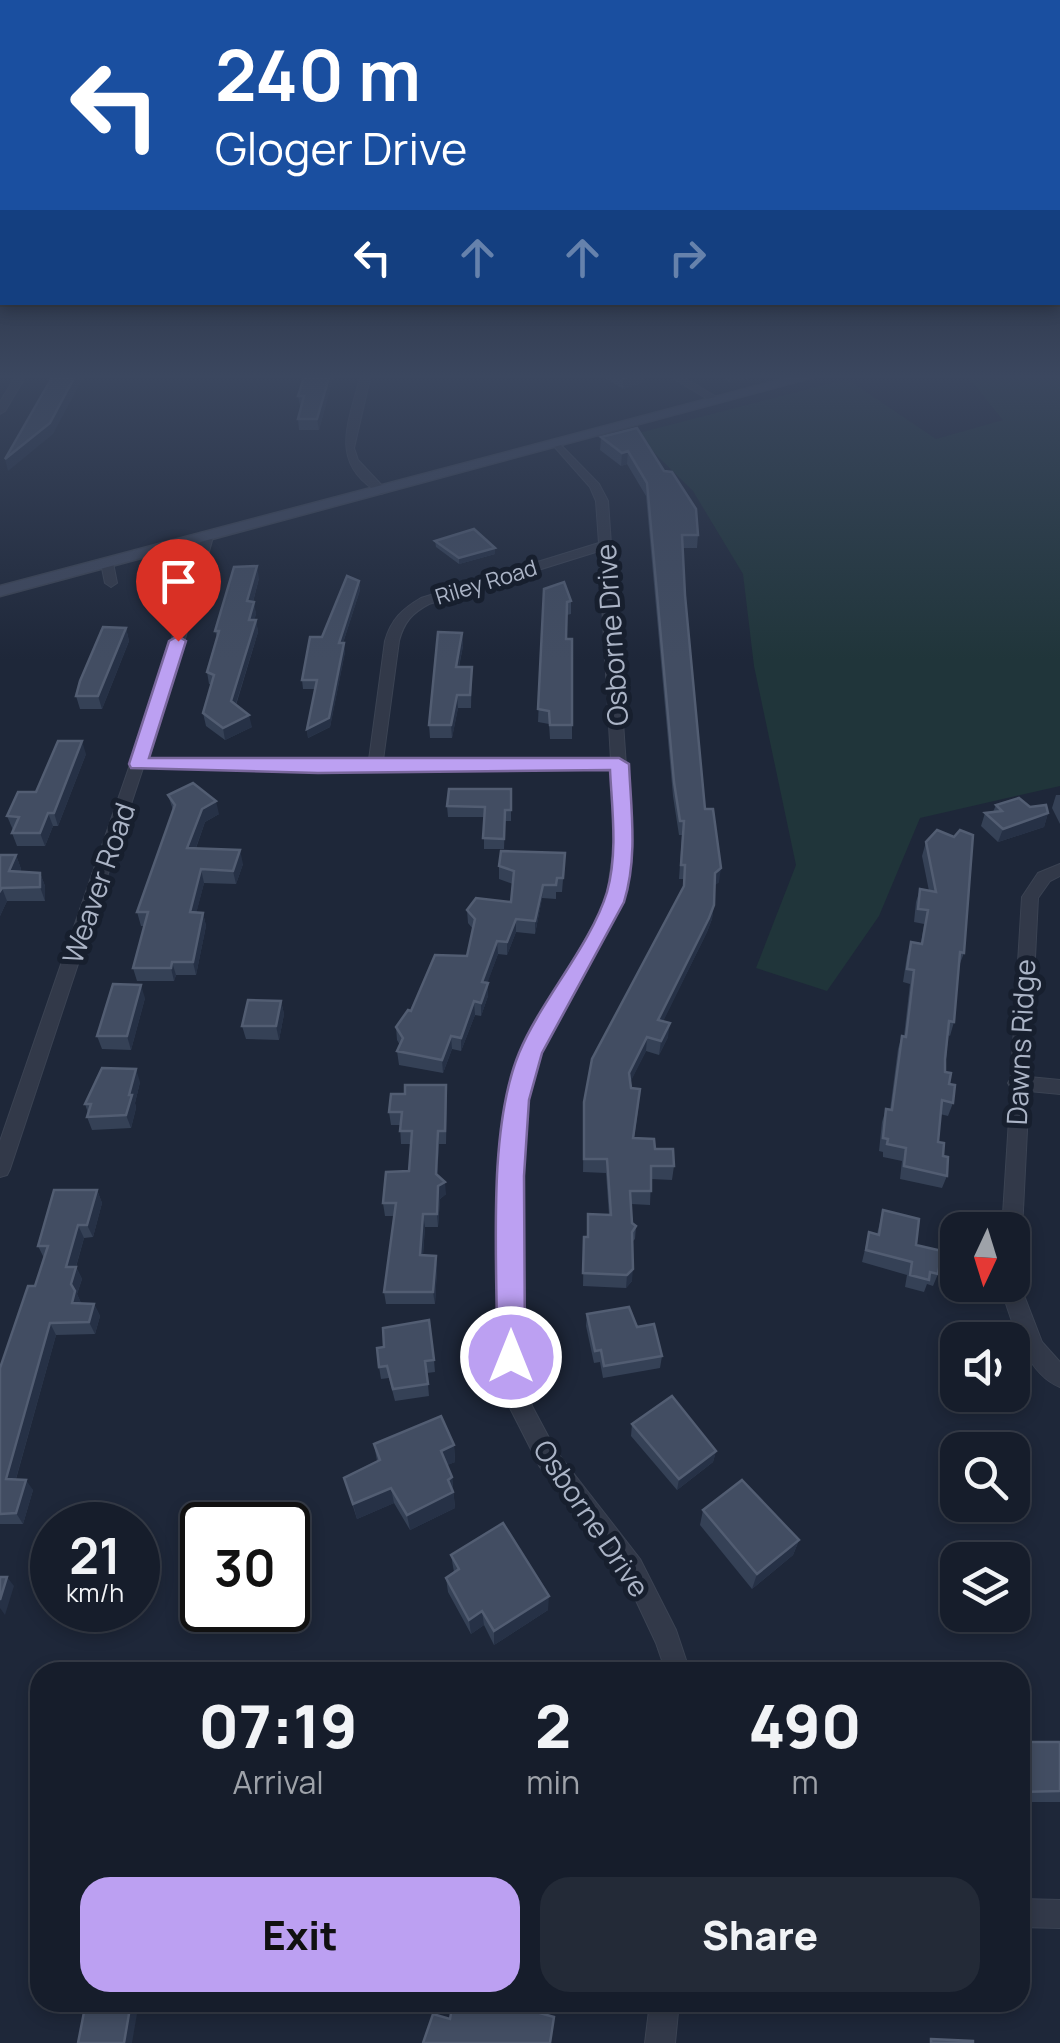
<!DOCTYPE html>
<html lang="en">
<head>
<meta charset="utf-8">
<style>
	:root { --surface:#161d2b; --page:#232a37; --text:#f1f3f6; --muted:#9ea2a9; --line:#353b47; --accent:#bca0f2 }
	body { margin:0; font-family:Manrope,sans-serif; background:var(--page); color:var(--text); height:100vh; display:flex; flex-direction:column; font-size:38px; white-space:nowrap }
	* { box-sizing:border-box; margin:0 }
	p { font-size:32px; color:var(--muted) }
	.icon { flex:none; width:55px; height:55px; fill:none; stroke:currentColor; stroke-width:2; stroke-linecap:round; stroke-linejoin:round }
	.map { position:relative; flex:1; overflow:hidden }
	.sheet { position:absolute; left:30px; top:1662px; width:1000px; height:350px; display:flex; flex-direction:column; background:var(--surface); border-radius:30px; box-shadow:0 5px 15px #0003,0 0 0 2px var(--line) }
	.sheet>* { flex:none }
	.top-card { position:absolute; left:0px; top:0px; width:1060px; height:305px; box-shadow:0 5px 15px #0003,0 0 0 2px var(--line); background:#1a4fa0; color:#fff; overflow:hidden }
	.needle { width:65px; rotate:184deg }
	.buttons { position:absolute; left:940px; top:1212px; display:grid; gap:20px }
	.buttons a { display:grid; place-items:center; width:90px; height:90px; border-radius:20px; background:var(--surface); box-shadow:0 5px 15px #0003,0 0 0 2px var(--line); font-size:50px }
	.speed { position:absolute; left:30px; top:1502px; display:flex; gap:20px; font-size:50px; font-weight:700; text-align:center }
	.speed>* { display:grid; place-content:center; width:130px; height:130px; border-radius:50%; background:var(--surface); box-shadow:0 5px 15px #0003,0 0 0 2px var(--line); line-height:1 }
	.speed small { font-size:25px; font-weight:400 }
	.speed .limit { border:5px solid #111; border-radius:15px; background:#fff; color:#111 }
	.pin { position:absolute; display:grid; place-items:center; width:85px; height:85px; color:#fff; margin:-102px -42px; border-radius:50% 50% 50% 0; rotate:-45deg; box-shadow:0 0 10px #0007 }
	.pin .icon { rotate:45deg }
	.me { position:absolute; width:110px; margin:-55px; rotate:0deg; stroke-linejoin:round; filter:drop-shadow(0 0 8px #0008) }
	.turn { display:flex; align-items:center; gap:35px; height:210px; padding:0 50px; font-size:45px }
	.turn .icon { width:130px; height:130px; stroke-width:2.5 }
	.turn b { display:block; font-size:70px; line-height:85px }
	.lanes { display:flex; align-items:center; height:95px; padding:0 50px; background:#0003; justify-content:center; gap:50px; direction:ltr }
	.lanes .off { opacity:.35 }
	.eta { display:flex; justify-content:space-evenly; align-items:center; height:170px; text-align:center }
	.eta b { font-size:60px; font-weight:800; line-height:70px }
	.action { display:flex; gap:20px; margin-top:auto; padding:20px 50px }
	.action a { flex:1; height:115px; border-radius:30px; background:var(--accent); color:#111; font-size:40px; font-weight:800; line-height:115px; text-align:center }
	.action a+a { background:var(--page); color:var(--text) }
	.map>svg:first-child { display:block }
	.green { fill:#20353a }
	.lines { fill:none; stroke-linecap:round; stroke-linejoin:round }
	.street-casing { stroke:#3b4353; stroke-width:2 }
	.secondary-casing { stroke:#3b4353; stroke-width:3 }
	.street { fill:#323949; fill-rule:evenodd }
	.secondary { fill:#3f485d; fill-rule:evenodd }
	.wall { fill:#354156 }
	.shaded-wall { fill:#263146 }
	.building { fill:#424d62; stroke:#525d72; stroke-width:2.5 }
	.route { fill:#bca0f2; stroke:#7a689d; stroke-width:2.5 }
	.labels { text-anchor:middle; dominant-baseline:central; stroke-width:10; stroke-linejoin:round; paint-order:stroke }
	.far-street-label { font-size:22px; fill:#abb4c6; stroke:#171f2e }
	.street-label { font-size:28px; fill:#abb4c6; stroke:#171f2e }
</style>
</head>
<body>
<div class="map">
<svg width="1060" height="2043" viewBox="0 0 1060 2043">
	<rect width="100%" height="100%" fill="#1e2739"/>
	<!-- green -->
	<path class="green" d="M965,374h95v412l-140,32 -41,98 -52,75 -71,-23 40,-103 -42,-199 -11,-92 -50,-83 -58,-57 212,-55 89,60 67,-19z"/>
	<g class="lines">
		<defs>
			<g id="street">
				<path d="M17,374h10l-22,37 -5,3v-12z"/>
				<path d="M361,374h10l-17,74 4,12 29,31 -6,3c-54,-31 -32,-71 -20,-120z"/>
				<path d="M666,374h12l45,27 -9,2z"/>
				<path d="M557,441l42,43 9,17 23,339 -9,62 -82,151 -13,47 -6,76 1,181 10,49 24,45 84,108 36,71 14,42h-24l-10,-29 -32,-68 -84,-108 -30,-59 -10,-51 1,-181 8,-76 13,-47 84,-151 9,-62 -4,-72h-468l-133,401 -3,6 -7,2v-36l161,-466 42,-141 10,3 -38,138 -29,85h223l16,-119c6,-21 17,-32 36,-43l178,-55 -3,-42 -6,-14 -38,-43zM599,551l12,209h-228l16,-119c5,-19 13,-28 30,-37z"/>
				<path d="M107,559l6,4 4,20 -6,4 -6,-4 -4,-20z"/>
				<path d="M1060,864v12l-10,5 -12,17 -9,179 31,3v14l-31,-3 -7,139 -3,6 -7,2v-8h-10l9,-142 -3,-5 3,-5 11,-181 16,-24z"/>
				<path d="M1012,1277l5,2 3,6 22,57 18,20v25c-36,-14 -49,-69 -60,-102h12z"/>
				<path d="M1020,1899l40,1v28l-40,-1z"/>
				<path d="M650,2002h29l-4,41h-30z"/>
			</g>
			<path id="secondary" d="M802,374h23l-825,222v-10z"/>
		</defs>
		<!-- street casing -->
		<use href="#street" class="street-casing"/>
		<!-- secondary casing -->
		<use href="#secondary" class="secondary-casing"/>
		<!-- street -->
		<use href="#street" class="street"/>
		<!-- secondary -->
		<use href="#secondary" class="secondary"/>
	</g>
	<!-- wall -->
	<g class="wall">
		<path d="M334,374l-15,56h-20l-1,-11 3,-13h-1l-2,-10z"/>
		<path d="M599,374h46v8l-22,7z"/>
		<path d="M716,374h39l-1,3 -25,5z"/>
		<path d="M637,428l61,107 -1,13h-14l2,47 20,214 14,73 -4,3 -3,34 -5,13 -44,89 5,16 -9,18 -13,-4 -16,31 1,6 8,15 -5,35 21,11 19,17 -2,14 -21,-1 -1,26 -19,-1 1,19 4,3 -1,13 -3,3v39l-6,7 -43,-2 1,-49h3l22,-22 -3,-42 -23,-1 1,-70 99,-214v-9h-4l3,-44h-3l-6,-39 -27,-300 -19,-32 -6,2 -21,-16 1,-13z"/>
		<path d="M435,541l60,7v6l-36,10 -23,-17z"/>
		<path d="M259,578l-6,24 3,12 -2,6h2l2,12 -22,73 16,22 -27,13 -19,-14 -3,-13 8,-28 -2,-1 -2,-12 10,-35 -2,-6z"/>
		<path d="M359,581l1,9 -17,53 2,9 -15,75 -22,11 -1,-9 9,-40h-13l-1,-9 20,-43z"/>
		<path d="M544,589l27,12v13l-4,1 -1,24h6v100h-22l-1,-15 -11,-2z"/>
		<path d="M126,628l3,13 -27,68h-22l-4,-13z"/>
		<path d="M462,633l1,13 -4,21h13l-1,41h-13l-6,30h-22l-1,-13z"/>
		<path d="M86,754l-28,72h-5l-8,20h-28l-5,-13 1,-3 -6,-14 29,-24z"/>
		<path d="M511,789v32h-6l-1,28h-20v-32h-36l-1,-11z"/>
		<path d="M168,795l51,19 -14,8 -9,26 47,16 -7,20 -32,-1 -8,30h7l3,13 -10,49h-20l-2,6h-37l-4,-13 11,-42h-3l-4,-14 36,-102z"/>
		<path d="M1056,795h4v29l-8,-16z"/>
		<path d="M996,805l34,2 18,6 -4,14 -46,15 -17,-16 4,-13 8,-1z"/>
		<path d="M926,842l38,111 -5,13 -5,56 -4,14 -2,-1 -3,37 4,12 4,19 -5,13 -8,-2 -2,28 5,14 4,20 -5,12 -42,-9 2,-18 -19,-4v-5l-4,-1 3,-29 4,-13 4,1 8,-61 4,-13h2l6,-52 -7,-2 4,-26 4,-14 10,2 3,-20 -10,-2 2,-20 4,-13 9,2 -7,-35z"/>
		<path d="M0,855h16l5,14 -1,3 20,1 5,13v15h-38l-7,15z"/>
		<path d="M499,866l65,1 -2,25h-6v7l-14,-1 -7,36 -19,-2 -9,23 -9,-1 -11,29 1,13 -7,20 -6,-1 -14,36 -9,-2 -9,24 -44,-8 -2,-14 3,-6 -3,-5 -1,-13 71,-71 6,-27 -5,-6 -1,-13 44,-8 2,-18 -14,-5z"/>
		<path d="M145,998l-14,52 -29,-1 -5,-13z"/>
		<path d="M281,1001l3,13 -5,26 -33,-1 -4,-13z"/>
		<path d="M140,1082l-5,21 1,5 -5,20 -39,2 -5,-13 1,-4 -3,-9z"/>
		<path d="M447,1098l-1,46h-7l-2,31 9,19 -6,5 -2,28h-13l-2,28 13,1 1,12 -2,36h-49l-2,-12 11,-76h-10l-2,-13 26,-32 2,-27h-10l-1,-19h-9l-2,-13z"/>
		<path d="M97,1190l5,13 -9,34 -9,1 -8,29 6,12 -5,15 4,9 13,1 6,12 -5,18 -39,1 -40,144 17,11 -10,34h-23v-156l35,-82 9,-28 -6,-12z"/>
		<path d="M883,1210l33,35 22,29 -5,12 -6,-2 -3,8 -19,-5 2,-12 -45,-13 7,-30 8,2z"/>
		<path d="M587,1314l50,13 25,29 -2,12 -57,10 -3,-16 -6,1 -8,-37z"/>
		<path d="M434,1360l1,12 -8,1 2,23 -34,5 -6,-23 -8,1 -2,-12z"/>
		<path d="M632,1424l84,27 -3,11 -36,28 -46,-54z"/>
		<path d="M374,1444l80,1 1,17 -8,3 5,12 3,31 -45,22 -16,-27 -37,16 -13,-41 33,-17z"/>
		<path d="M703,1510l96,30 -6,15 -41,34 -52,-64z"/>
		<path d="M451,1555l97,55 -54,35 -10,-20 -13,9 -23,-42 -2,-14 8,-6z"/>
		<path d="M1020,1737l1,5h39v60h-40z"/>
	</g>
	<!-- shaded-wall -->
	<g class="shaded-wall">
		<path d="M76,374h9l-32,60 -45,37 -3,-12z"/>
		<path d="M330,374h4l-15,56 -2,-11z"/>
		<path d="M636,374h9v8l-22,7v-11z"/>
		<path d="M730,374h25l-1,3 -25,5z"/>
		<path d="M628,451l-1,13 -6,2 1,-13z"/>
		<path d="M495,548v6l-36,10v-6z"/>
		<path d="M257,566l2,12 -9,35 -3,-12z"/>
		<path d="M359,581l1,9 -20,62 -1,-9z"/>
		<path d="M254,602l2,12 -5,18 -2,-12z"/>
		<path d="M256,620l2,12 -25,81 -2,-12z"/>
		<path d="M126,628l3,13 -27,68 -4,-13z"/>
		<path d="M462,633l1,13 -7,34v-13z"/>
		<path d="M344,643l1,9 -15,75 -22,11 -1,-9z"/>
		<path d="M457,695l1,13 -6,30 -1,-13z"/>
		<path d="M249,715l3,12 -27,13 -2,-12z"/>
		<path d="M82,741l4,13 -28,72 -4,-13z"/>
		<path d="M216,801l3,13 -14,8 -14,39 -4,-13 15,-39z"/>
		<path d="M48,813l5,13 -8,20 -5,-13z"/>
		<path d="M1048,813l-4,14 -46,15 5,-13z"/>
		<path d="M240,850l3,14 -7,20 -3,-13z"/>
		<path d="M16,855l5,14 -7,16 -5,-14z"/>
		<path d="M721,868l-2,14 -6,5 2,-14z"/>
		<path d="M201,869l3,14 -11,43 -3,-14z"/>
		<path d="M40,873l5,13v15l-5,-14z"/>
		<path d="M543,885l-1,13 -7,36v-13z"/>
		<path d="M2,888l5,13 -7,15v-25z"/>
		<path d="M714,905l-2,14 -5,13 -50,102 1,-14z"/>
		<path d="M203,913l3,13 -10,49 -3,-13z"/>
		<path d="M516,919v13l-9,23v-13z"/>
		<path d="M497,941l1,13 -15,41 -1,-13z"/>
		<path d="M172,962l4,13 -2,6 -3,-13z"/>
		<path d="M488,983v13l-7,20v-13z"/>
		<path d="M141,985l4,13 -14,52 -4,-14z"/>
		<path d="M281,1001l3,13 -5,26 -3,-14z"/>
		<path d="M474,1001l1,14 -14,36v-13z"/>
		<path d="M670,1023l-2,14 -9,18 2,-14z"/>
		<path d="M451,1036l1,13 -9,24 -1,-13z"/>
		<path d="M647,1037l-1,14 -18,36 1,-14z"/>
		<path d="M136,1069l4,13 -5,21 1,5 -5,20 -5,-13 3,-20z"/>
		<path d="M438,1131l1,13 -2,42 -1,-12z"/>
		<path d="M445,1182l1,12 -6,5 -2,28 -1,-13 1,-28z"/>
		<path d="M97,1190l5,13 -9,34 -6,-12z"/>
		<path d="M423,1214l2,13 -3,41 -2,-13z"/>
		<path d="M78,1225l6,13 -10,35 2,-6 6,12 -5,15 4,9h-9l-1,-19 -5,-17z"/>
		<path d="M436,1256l1,12 -2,36 -2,-12z"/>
		<path d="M633,1269l-1,12 -6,7 1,-13z"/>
		<path d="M94,1304l6,12 -5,18 -6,-12z"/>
		<path d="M50,1323l6,12 -43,154 -7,-10z"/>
		<path d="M454,1445l1,17 -12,5 -2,-16z"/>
		<path d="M716,1451l-3,11 -36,28 2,-11z"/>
		<path d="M452,1477l3,31 -45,22 -3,-15 41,-35z"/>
		<path d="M26,1480l7,10 -10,34 -7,-11z"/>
		<path d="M391,1488l3,15 -37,16 -4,-15z"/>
		<path d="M799,1540l-6,15 -41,34 5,-15z"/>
		<path d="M7,1577l7,9 -9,29 -5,-7v-8z"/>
		<path d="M549,1596l-1,14 -54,35v-14z"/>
		<path d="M482,1611l2,14 -13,9 -2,-14z"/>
		<path d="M131,2002h8l-7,41h-8z"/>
	</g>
	<!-- building -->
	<g class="building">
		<path d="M54,374h22l-26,49 -45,36z"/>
		<path d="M305,374h25l-13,45h-19l6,-23h-6z"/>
		<path d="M617,374h19l-13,4z"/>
		<path d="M637,428l27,43 8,1 24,37 2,26h-16l3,60 20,214h8l8,59 -6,5 -1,32 -5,13 -51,102 12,3 -9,18 -14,-4 -18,36 2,15 9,1 -7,49 21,1 1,10h18l1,17h-23v25h-21l2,32 4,3 -4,6 1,37 -6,6 -44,-2 1,-36h4v-23l23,1 -4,-56h-23v-57l8,-43 92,-173 1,-21h-4l3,-44h-4l-6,-39 -27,-299 -19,-32 -6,2 -21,-16z"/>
		<path d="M474,529l21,19 -36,10 -24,-17z"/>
		<path d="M257,566l-10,35 7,1 -5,18h7l-25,81 18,14 -26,13 -20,-15 11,-38 -7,-3 12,-41h-4l19,-64z"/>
		<path d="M347,576l12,5 -20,62h5l-15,75 -22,11 10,-49h-15l8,-43h12z"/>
		<path d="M564,582l7,19 -4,1 -1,37h6v86h-22l-1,-14 -11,-2 6,-120z"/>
		<path d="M103,627l23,1 -28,68h-22l4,-15z"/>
		<path d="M438,632l24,1 -6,34h16l-2,28h-13l-6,30h-22z"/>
		<path d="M58,741h24l-28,72h-6l-8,20h-28l7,-16 -12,-1 11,-24h18z"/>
		<path d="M193,783l23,18 -14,8 -15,39 53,2 -7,21 -32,-2 -11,43 13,1 -10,49h-21l-1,6h-38l15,-56h-11l38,-107 -7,-10z"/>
		<path d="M449,789h62v21h-6l-1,29 -21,-1 2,-31 -38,-1z"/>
		<path d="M1019,798l11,9 16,-2 2,8 -45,16 -18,-16 17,-2 -6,-6z"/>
		<path d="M937,830l17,7 6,-7 13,5 -9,118 -4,-1 -6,70 -5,-1 -4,38v13l6,1 -2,11 6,1 -2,18 -11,-3 -4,42 6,1 -1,13 5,1 -1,19 -43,-10 2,-18 -19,-4 1,-5 -5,-1 3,-29 6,1 10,-74 4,1 8,-67 -7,-1 4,-27 11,2 6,-34 -10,-1 2,-20 16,3 -10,-50z"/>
		<path d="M501,851l64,2 -2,25h-6l-1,7h-13l-8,36 -19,-2 -9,23 -10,-1 -15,41 6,1 -7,20 -7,-2 -13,37 -10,-2 -9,24 -45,-9 6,-13 -7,-11 12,-17 3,1 24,-56 32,1 8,-37 -8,-9 9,-12 35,4 3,-31 -15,-5z"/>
		<path d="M0,855h16l-7,16 31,2v14l-38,1 -2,3z"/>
		<path d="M113,984l28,1 -14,51h-30z"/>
		<path d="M248,1000l33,1 -5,25h-34z"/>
		<path d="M102,1068l34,1 -7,26h3l-6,20 -39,2 4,-13h-6z"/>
		<path d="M405,1085h41l-1,46h-7l-2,43 9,8 -7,4 -1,28h-14l-3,41 16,1 -3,36h-49l12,-89h-13l3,-31 23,-1 3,-40h-12l2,-19h-13l2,-18h14z"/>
		<path d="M54,1190h43l-10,35h-9l-12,42h10l-5,17 4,7 -3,12 22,1 -5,18 -39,1 -44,156 20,1 -10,33 -16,1v-146l28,-82h7l13,-40h-10z"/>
		<path d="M883,1210l36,9 -3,26 26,6 -4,23 -8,-2 -1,8 -19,-5 2,-13 -46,-12 3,-18 10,3z"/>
		<path d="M629,1307l8,20 17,-3 8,32 -58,10 -3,-16 -6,1 -8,-37z"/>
		<path d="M429,1320l5,40 -9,1 3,23 -35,5 -6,-23 -8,1 -2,-19 7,-1 -1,-19z"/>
		<path d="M672,1396l44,55 -37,28 -47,-55z"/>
		<path d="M441,1416l13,29 -13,6 11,26 -4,3 5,12 -46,23 -16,-27 -38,16 -9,-26 36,-18 -6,-16z"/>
		<path d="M742,1480l57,60 -42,34 -54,-64z"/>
		<path d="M503,1523l46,73 -55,35 -12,-20 -13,9 -23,-42 13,-9 -8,-14z"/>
		<path d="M0,1577h7l-7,23z"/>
		<path d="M1020,1737l1,5h39v49l-40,1z"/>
		<path d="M86,2002h45l-7,41h-46z"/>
		<path d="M453,2002h47l54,15 -4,26h-127l10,-29 17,5z"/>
		<path d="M931,2039l42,2v2h-42z"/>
	</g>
	<!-- sky -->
	<linearGradient id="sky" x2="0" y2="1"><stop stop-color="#10151f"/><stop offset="0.57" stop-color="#3b475f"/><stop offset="1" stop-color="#3b475f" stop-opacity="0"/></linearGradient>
	<rect width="1060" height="660" fill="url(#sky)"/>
	<!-- route -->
	<path class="route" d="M178,636l8,5 -37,117h470l10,6c2,46 9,93 -5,138l-82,151 -13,47 -5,76 1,181 -4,9 -10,4 -10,-4 -4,-9c1,-87 -11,-224 22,-304 22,-53 72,-108 88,-161 11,-39 5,-83 3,-122l-292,3 -187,-5 -2,-4 40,-123z"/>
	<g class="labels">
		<!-- far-street labels -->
		<g class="far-street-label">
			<text transform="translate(486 582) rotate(-17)">Riley Road</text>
		</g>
		<!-- street labels -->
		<g class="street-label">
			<text transform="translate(611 635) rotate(-94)">Osborne Drive</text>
			<text transform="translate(98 883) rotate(-71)">Weaver Road</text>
			<text transform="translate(1020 1042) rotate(-87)">Dawns Ridge</text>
			<text transform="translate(592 1518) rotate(56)">Osborne Drive</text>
		</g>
	</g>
</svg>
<div class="buttons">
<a><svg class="needle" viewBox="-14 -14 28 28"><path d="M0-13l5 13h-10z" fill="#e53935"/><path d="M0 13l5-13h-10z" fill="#9ea2a9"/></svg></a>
<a><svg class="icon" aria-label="sound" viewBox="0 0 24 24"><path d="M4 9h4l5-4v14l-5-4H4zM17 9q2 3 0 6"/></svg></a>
<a><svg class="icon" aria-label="search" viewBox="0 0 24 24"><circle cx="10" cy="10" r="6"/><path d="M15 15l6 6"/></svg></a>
<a><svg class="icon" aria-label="layers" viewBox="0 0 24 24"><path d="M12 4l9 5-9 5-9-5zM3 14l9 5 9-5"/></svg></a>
</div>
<div class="speed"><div>21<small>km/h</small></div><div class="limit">30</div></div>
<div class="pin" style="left:178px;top:641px;background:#d93025"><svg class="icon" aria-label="arrive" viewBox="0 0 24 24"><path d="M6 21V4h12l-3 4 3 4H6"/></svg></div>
<svg class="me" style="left:511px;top:1357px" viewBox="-20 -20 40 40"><circle r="17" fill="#bca0f2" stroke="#fff" stroke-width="3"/><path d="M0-11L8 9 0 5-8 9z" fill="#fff"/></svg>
<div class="top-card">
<div class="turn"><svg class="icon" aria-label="left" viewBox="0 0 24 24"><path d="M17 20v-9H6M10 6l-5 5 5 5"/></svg><div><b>240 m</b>Gloger Drive</div></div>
<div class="lanes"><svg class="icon" aria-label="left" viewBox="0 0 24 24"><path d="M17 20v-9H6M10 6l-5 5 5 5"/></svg><svg class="icon off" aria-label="ahead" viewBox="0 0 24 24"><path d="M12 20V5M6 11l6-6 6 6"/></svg><svg class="icon off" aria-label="ahead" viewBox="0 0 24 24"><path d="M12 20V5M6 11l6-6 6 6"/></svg><svg class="icon off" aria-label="right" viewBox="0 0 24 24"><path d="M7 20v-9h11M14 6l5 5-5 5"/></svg></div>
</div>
<section class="sheet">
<div class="eta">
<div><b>07:19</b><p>Arrival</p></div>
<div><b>2</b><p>min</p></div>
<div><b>490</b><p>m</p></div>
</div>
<div class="action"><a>Exit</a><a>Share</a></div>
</section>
</div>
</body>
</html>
